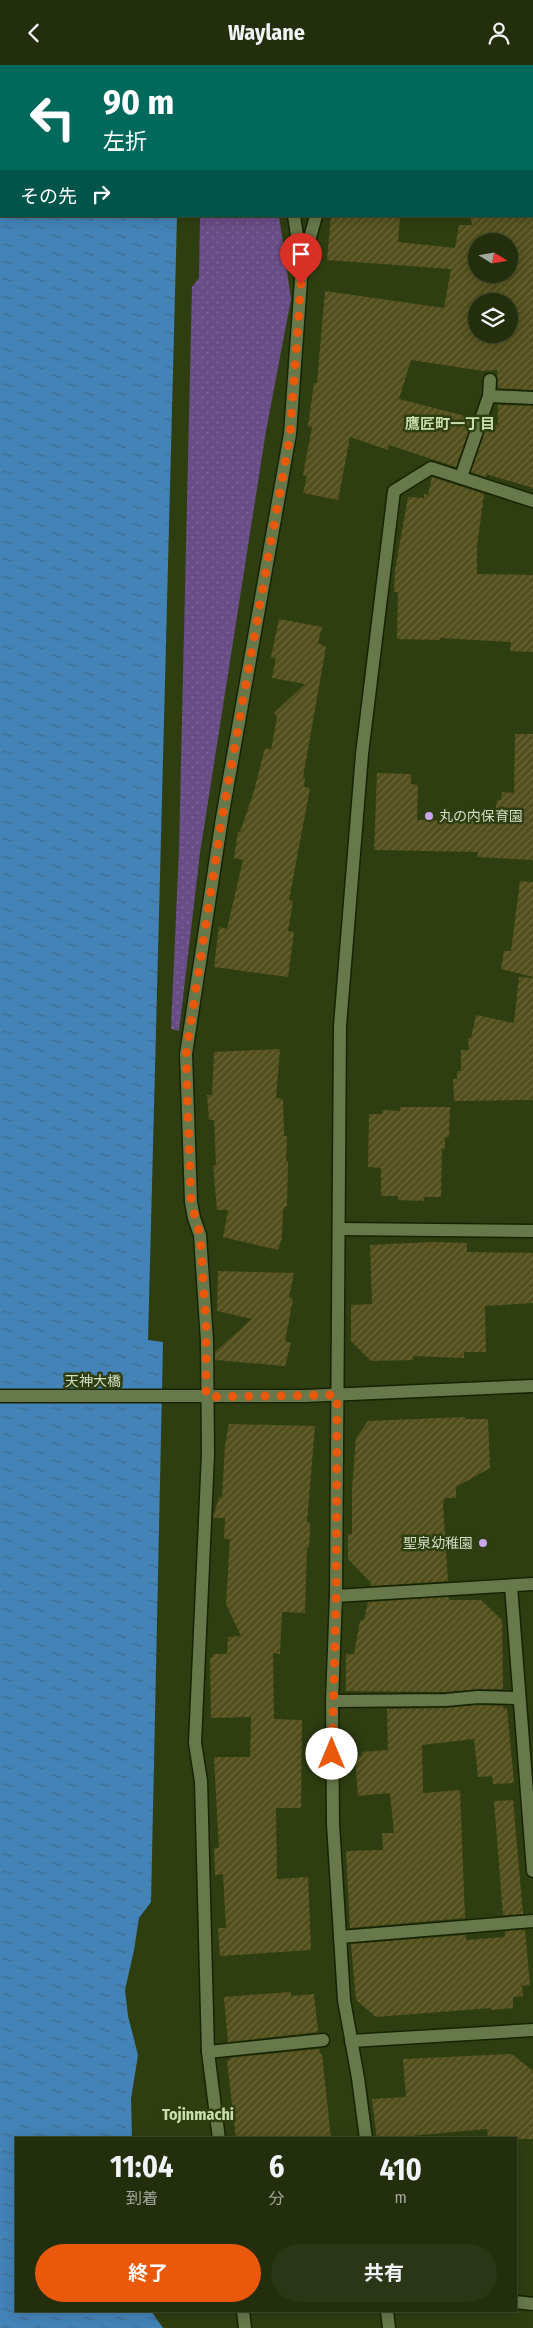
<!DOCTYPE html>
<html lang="ja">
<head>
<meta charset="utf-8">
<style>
	:root { --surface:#232e0d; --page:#2b3616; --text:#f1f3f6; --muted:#a3a89d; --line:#404a2e; --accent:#ea580c }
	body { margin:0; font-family:"Fira Sans Condensed","Noto Sans JP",sans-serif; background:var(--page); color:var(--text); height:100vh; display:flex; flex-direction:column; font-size:19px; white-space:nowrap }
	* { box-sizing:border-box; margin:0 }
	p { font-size:16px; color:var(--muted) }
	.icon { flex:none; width:28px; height:28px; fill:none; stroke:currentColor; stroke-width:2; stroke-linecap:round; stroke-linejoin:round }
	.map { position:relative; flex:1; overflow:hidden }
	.details { position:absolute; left:15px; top:2072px; width:502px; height:175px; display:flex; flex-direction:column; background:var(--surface); border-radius:0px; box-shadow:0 2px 12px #0003,0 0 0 1px var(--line) }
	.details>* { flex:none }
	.hud { position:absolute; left:0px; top:0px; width:534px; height:152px; box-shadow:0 2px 12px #0003,0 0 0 1px var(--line); background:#00695c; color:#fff; overflow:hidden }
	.needle { width:32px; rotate:101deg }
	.controls { position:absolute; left:468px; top:168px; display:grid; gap:10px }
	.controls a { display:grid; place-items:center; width:50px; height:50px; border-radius:50%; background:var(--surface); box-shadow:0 2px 12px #0003,0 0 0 1px var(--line); font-size:25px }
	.pin { position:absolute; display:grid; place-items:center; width:42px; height:42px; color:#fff; margin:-51px -21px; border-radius:50% 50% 50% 0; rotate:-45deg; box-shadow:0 0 5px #0007 }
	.pin .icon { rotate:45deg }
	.me { position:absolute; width:55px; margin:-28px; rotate:0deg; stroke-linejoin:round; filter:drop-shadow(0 0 4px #0008) }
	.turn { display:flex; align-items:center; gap:18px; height:105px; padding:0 20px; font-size:22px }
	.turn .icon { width:65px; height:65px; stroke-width:2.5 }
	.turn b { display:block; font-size:35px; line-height:42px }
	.then { display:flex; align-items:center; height:48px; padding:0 20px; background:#0003; gap:10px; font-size:19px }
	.eta { display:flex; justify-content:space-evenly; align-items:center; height:85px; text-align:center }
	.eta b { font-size:30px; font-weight:700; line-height:35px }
	.action { display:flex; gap:10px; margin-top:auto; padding:10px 20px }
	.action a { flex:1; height:58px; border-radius:30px; background:var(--accent); color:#fff; font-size:20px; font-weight:700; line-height:58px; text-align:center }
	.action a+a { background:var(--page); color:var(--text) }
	header { display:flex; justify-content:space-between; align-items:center; height:65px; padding:0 20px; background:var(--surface); font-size:22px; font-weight:700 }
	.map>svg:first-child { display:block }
	.grass { fill:url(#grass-dots) }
	.water { fill:url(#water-ripples) }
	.building { fill:url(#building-hatch); fill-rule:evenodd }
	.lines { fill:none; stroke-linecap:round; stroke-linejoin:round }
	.minor-casing { stroke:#182302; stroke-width:15 }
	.tertiary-casing { stroke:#182302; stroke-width:15 }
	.minor { stroke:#67794b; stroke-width:12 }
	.tertiary { stroke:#67794b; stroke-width:12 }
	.route { stroke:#ea580c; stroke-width:9; stroke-dasharray:0 16.2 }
	.poi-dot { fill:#c8a5ee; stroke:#2f3e11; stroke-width:2 }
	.labels { text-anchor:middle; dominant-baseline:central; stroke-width:5; stroke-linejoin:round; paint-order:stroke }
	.poi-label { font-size:14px; fill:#d3ddc5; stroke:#2f3e11; text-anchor:start }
	.street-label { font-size:14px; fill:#d3ddc5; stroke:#2f3e11 }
	.neighbourhood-label { font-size:15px; font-weight:bold; fill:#c9deac; stroke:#2f3e11 }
	.quarter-label { font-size:16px; font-weight:bold; fill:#c9deac; stroke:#2f3e11 }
</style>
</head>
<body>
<header><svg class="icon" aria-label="back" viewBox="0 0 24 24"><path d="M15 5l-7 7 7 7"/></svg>Waylane<svg class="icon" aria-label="person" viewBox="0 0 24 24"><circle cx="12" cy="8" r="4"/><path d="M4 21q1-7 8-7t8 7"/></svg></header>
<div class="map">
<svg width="533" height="2263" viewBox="0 0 533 2263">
	<defs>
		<pattern id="grass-dots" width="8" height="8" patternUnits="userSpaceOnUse" patternTransform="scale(1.25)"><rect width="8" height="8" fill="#694d86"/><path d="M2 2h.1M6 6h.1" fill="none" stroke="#7e6696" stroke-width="1.8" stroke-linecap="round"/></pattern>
		<pattern id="water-ripples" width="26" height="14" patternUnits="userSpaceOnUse" patternTransform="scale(1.25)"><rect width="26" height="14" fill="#4383b7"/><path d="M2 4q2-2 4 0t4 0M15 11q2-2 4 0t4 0" fill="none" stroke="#426c8c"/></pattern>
		<pattern id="building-hatch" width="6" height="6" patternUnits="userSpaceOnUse" patternTransform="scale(1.25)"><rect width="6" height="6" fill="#524f1c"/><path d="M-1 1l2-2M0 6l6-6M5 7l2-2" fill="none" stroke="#6a683c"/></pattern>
	</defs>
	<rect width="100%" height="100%" fill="#2f3e11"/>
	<!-- grass -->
	<path class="grass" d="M200,151h79l12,83 -25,132 -66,422 -21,178 -8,-2 8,-180 13,-562 7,-9z"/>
	<!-- water -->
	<path class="water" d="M0,0h181l-180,1v150h176l-29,1124 15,2 -12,560 -12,16 -5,32 -9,40 3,26 10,39 -7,44 1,40h-116v172h135l12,17h-163z"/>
	<!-- building -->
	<g class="building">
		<path d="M331,151h69l-2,26 57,6 4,-23h13l-2,-9h63v174l-35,-2 -1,-18 -14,1 -72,-11 -12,39 74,19 -17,49 -67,-22 -1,5 -38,-13 -12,63 -35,-7 4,-17 -4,-1 9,-48 -4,-1 6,-43h3l8,-92 119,17 7,-39 -124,-9zM476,176h33v33h-33zM476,236h33v33h-33z"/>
		<path d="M498,340l35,1v82l-47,-14v3l-15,-5 17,-49 10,2z"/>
		<path d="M432,412l52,17 -7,53v27l56,1v77l-23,-1 1,-9 -71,-4 -1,2 -42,-1 1,-47h-4l1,-22 13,-73 16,1v-4l4,1z"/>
		<path d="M279,554l43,8 -4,16 8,4 -23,130 2,1 -1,9 6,1 -21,112 4,1 -5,30 6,1 -6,45 -74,-10 5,-40 8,2 16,-69 -9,-2 4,-26h2l13,-38 12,-46 6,2 6,-33 -3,-4 31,-29 -33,-6 4,-20 -5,-1z"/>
		<path d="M515,669h18v126l-56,-3 1,-5 -104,-2 3,-77 34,1v10l7,1 -1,35 77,1 3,-21h4l1,-8 12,1z"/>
		<path d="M520,816l13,1v95l-32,-8 3,-18h7z"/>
		<path d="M519,912l14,1v122l-79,1 -1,-22h4v-8h4v-21h8l-1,-12h3l5,-23 38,8z"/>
		<path d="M280,984l-4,49 7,1 1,37h3l-1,25h2l-1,44 -4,5 -1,28 -4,12 -55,-13 5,-27h-11l-4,-45h3l-2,-45h-5l-2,-25h5l2,-43z"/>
		<path d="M400,1042h50l-1,30h-4v12h-3l-1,48h-17v4l-26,-1v-4h-17v-28l-13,-1 1,-53h13l1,-4 17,1z"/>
		<path d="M433,1177l34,1v9l66,1v50l-48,3 1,46h-22v6l-51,-2v4l-42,1 -20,-20v-36l21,-1 -2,-59z"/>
		<path d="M218,1206l76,2 -5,24 4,2 -8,42 6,2 -6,23 -70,-6v-8l37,-33 -35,-8z"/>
		<path d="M465,1352v2h23l2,49 -34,19v11h-11l-2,6 5,77 -77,5v-3l-23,-24v-25h4v-45l4,-51 12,-17z"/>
		<path d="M229,1359l86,2 -8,96 3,1v9l-1,16h-2l-2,65 -23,-1 -2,42 -7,-1 1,66 28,1 -1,88h-25l1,71 31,-2 3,73 -91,6 -2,-28h8l-3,-54 -8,1 -1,-27h5l-5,-91h36l1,-40 -40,1 -1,-61h3v-3h14l1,-17 13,-1 -15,-32 4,-65h-6l1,-21h-12l6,-21h3l3,-52z"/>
		<path d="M449,1532v3h32l21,20 1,69h-26l-31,3 -100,-1v-37h8l6,-33 4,-1 4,-18z"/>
		<path d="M478,1640l25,1v2l4,1 7,74 -21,1 -1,-8 -14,1 -4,-38 -52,6 1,48 37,-3 5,128 -115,10 -4,-77 37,-1 -1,-17h12l-4,-40 -32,3 -3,-40h7l-1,-4 27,-2 -1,-41 59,-1z"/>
		<path d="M513,1735l10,114 -20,1 -9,-114z"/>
		<path d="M525,1865l5,55 -8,1 1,10 -10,1v11l-22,2v-2l-115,9 -20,-17 -5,-56 115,-9v5l39,-3v-6z"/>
		<path d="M291,1927v4l23,-2 4,38 -90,10 -4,-45z"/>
		<path d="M319,1984l1,5h2l9,85h-95l-9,-78 3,-1 -1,-2z"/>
		<path d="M512,1989l21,17v68h-45l-1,-10 -110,10 -5,-40 34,-2 -3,-38z"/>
	</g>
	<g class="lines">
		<defs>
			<g id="minor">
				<path d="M268,0v1"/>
				<path d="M340,1v-1"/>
				<path d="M294,151l7,45"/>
				<path d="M489,331l44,2"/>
				<path d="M461,412l28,-81 1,-16"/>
				<path d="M340,1164l193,2"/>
				<path d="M511,1521l22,285"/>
				<path d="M336,1531l197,-12"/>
				<path d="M332,1636l114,-1 32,-3 41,1"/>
				<path d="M340,1872l193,-16"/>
				<path d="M208,1987l115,-12"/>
				<path d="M219,2074l-11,-87 -7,-271 -6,-38 13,-289 -1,-113 -7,-106 -6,-17 -3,-16 -5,-148 36,-236 68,-384 12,-168 14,-50"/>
				<path d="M366,2074l-8,-61 -14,-78 -11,-176 -1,-123 4,-105 4,-570 22,-272 32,-263 37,-23 102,33"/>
				<path d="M516,2237l17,2"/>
				<path d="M243,2246l2,17"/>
				<path d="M387,2246l2,17"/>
			</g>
			<g id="tertiary">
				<path d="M0,1331h305l228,-10"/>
				<path d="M351,1976l182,-11"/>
			</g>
		</defs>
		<!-- minor casing -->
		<use href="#minor" class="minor-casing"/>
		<!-- tertiary casing -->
		<use href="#tertiary" class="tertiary-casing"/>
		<!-- minor -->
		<use href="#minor" class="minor"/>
		<!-- tertiary -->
		<use href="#tertiary" class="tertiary"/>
	</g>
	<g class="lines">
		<!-- route -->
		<path class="route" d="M301,219l-11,151 -68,383 -36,236 5,148 9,33 6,88v74l131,-2 -1,200 -4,159"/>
	</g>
	<!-- markers -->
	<g class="poi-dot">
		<circle cx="429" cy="751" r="5"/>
		<circle cx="483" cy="1478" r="5"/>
	</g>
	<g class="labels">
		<!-- poi labels -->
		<g class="poi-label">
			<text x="439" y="751">丸の内保育園</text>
			<text x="473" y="1478" text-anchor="end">聖泉幼稚園</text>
		</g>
		<!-- street labels -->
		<g class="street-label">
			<text x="93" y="1316">天神大橋</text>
		</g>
		<!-- neighbourhood labels -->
		<g class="neighbourhood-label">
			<text x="450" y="359">鷹匠町一丁目</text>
		</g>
		<!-- quarter labels -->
		<g class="quarter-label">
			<text x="198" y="2049">Tojinmachi</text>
		</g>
	</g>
</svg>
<div class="controls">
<a><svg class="needle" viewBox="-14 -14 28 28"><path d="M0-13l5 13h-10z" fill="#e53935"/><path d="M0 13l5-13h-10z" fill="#a3a89d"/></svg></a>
<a><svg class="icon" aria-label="layers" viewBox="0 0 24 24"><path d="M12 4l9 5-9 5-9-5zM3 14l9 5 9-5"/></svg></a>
</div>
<div class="pin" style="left:301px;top:219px;background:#d93025"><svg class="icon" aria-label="arrive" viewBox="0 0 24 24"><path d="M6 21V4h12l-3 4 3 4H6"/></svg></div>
<svg class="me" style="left:332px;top:1689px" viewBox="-20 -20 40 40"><circle r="19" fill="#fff"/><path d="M0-13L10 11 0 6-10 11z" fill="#ea580c"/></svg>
<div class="hud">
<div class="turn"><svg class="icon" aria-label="left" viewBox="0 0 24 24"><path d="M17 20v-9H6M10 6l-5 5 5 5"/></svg><div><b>90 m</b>左折</div></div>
<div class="then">その先<svg class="icon" aria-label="right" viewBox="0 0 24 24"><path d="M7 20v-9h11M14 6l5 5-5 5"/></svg></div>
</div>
<section class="details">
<div class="eta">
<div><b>11:04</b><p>到着</p></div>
<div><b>6</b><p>分</p></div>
<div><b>410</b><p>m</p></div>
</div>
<div class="action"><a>終了</a><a>共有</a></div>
</section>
</div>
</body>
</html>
